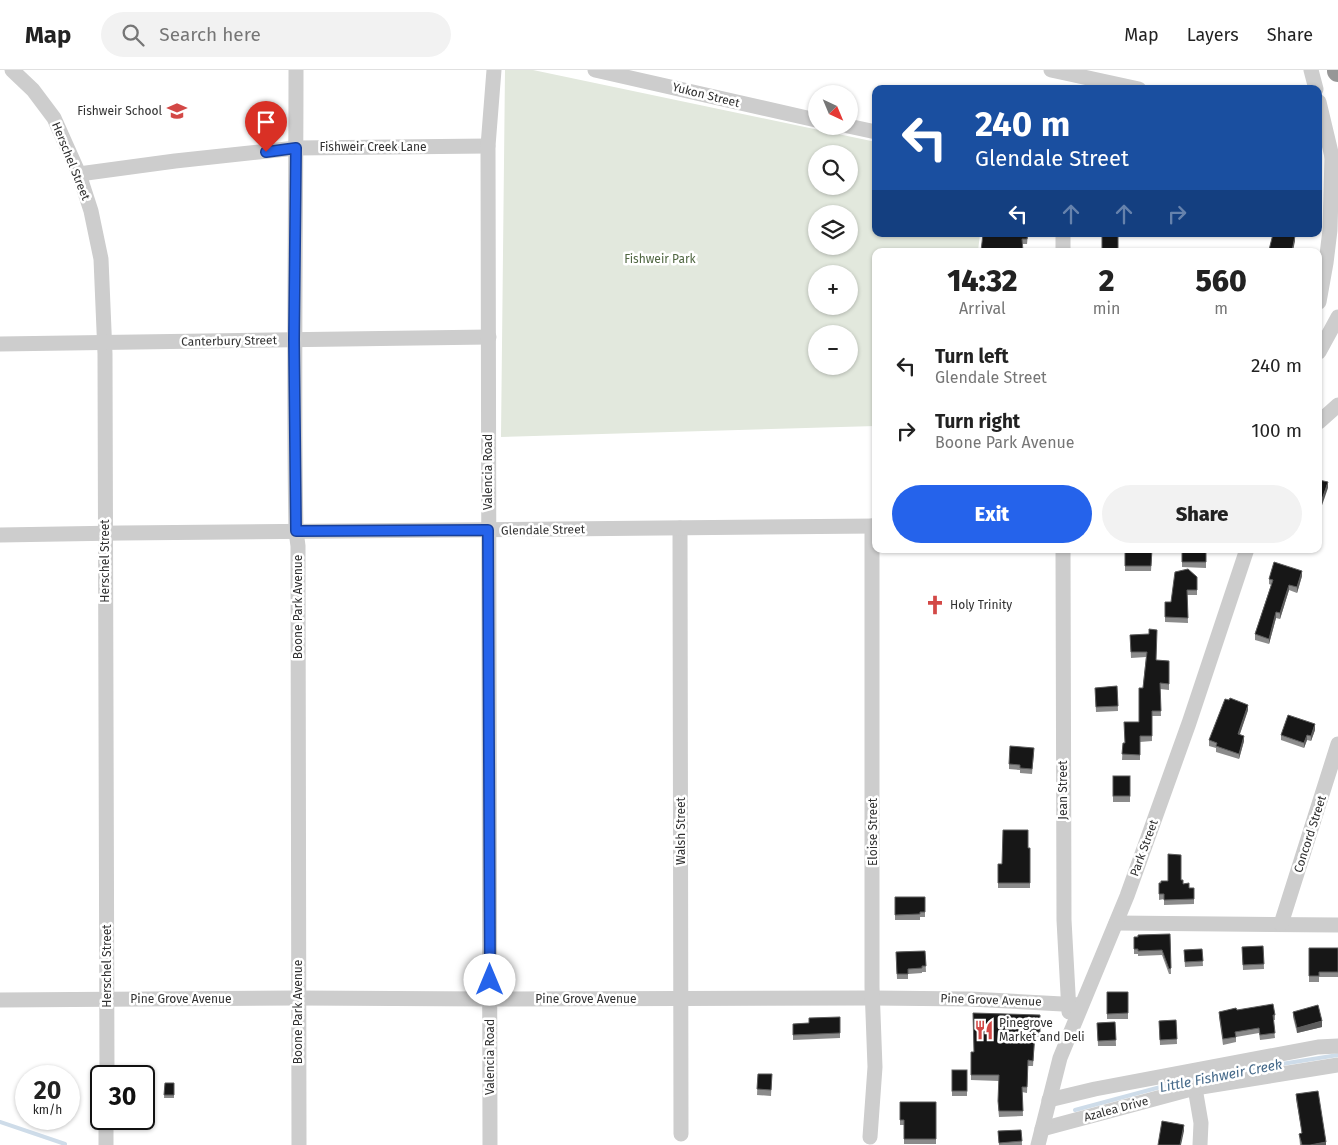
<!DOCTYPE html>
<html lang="en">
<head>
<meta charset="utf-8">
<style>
	:root { --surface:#fff; --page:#f2f2f2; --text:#222; --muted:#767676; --line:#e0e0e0; --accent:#2563eb }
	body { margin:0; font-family:"Fira Sans",sans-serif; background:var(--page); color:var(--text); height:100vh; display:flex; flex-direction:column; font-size:19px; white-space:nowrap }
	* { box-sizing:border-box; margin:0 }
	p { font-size:16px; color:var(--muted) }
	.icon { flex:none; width:28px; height:28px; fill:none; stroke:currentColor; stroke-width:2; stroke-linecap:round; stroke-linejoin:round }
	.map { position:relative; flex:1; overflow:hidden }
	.panel { position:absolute; left:872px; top:178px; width:450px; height:305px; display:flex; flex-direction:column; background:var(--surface); border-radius:10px; box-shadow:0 1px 4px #0004 }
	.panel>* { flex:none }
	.top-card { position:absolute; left:872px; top:15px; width:450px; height:152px; border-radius:10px; box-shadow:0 1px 4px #0004; background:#1a4fa0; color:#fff; overflow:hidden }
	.needle { width:32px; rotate:136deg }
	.tools { position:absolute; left:808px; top:15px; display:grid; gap:10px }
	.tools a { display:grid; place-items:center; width:50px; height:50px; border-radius:50%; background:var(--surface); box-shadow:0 1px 4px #0004; font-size:25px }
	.speed { position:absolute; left:15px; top:995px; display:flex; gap:10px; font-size:25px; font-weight:700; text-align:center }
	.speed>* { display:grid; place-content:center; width:65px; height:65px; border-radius:50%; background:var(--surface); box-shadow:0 1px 4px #0004; line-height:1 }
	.speed small { font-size:12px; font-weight:400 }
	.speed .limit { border:2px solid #111; border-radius:8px; background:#fff; color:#111 }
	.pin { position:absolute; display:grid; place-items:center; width:42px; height:42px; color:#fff; margin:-51px -21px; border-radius:50% 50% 50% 0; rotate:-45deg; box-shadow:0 0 5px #0007 }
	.pin .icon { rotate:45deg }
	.me { position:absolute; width:55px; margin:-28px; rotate:0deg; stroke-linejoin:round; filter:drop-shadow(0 0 4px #0008) }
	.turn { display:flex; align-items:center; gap:18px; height:105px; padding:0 20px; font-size:22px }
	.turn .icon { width:65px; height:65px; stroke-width:2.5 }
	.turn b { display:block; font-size:35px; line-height:42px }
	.lanes { display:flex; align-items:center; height:48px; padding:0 20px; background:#0003; justify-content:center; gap:25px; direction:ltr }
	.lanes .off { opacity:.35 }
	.eta { display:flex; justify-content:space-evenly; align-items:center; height:85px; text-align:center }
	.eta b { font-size:30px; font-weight:800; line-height:35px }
	.button { display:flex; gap:10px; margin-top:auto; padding:10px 20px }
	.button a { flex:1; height:58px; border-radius:30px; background:var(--accent); color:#fff; font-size:20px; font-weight:800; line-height:58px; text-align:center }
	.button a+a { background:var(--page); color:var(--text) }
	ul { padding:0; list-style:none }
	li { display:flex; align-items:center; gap:15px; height:65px; padding:0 20px }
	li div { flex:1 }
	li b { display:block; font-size:19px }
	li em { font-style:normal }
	header { display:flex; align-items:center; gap:30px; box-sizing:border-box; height:70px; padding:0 25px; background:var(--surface); border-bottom:1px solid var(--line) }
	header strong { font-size:24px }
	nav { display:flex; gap:28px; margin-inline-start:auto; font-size:18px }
	.search { width:350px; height:45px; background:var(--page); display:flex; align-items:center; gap:12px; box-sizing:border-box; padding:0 18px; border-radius:28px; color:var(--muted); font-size:19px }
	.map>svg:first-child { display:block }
	.green { fill:#e2e8dd; fill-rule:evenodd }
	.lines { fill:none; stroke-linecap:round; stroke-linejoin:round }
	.stream { stroke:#cedce9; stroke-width:4 }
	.minor { stroke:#cdcdcd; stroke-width:15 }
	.highway { stroke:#979797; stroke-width:22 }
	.wall { fill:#8b8b8b }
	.shaded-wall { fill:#5d5d5d }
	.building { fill:#171717; stroke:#5d5d5d }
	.route-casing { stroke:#184099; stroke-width:12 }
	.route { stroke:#2563eb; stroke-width:9 }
	.labels { text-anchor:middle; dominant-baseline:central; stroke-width:5; stroke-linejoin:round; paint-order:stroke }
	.street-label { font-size:12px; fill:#303030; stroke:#fff }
	.poi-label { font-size:12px; fill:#303030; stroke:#fff; text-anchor:start }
	.park-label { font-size:12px; fill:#506742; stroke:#fff }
	.water-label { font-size:14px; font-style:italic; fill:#466a8a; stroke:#fff }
</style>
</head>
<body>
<header>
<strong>Map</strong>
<div class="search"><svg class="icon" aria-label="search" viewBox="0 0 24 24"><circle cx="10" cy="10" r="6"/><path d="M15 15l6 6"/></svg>Search here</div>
<nav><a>Map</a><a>Layers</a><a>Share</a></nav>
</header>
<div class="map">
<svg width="1338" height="1075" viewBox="0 0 1338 1075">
	<rect width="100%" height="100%" fill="#fff"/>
	<!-- green -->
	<path class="green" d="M505,0h28l343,72v92h104l-2,17h-102v175l-375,11zM816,84h33v32h-33zM816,144h33v32h-33zM816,204h33v32h-33zM816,264h33v32h-33z"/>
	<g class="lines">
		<!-- stream -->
		<g class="stream">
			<path d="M1075,1040l119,-32 144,-23"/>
			<path d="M0,1052l65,22"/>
		</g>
		<!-- minor -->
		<g class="minor">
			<path d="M12,0l21,20 21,28 25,56 12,37 10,48 4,95 2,722"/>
			<path d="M296,0c0,154 -3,307 0,461l2,15 1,599"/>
			<path d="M595,0l221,50"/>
			<path d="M1051,0l88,19"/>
			<path d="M1311,0l5,19"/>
			<path d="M1319,32l15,63"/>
			<path d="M848,56l28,6"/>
			<path d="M79,104l96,-13 121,-13 192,-2"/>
			<path d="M1063,164v17"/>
			<path d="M1319,232l7,-39 4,-33 2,-74"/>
			<path d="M0,274l489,-7"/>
			<path d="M1319,282l19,-35"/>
			<path d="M1319,352l19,-17"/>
			<path d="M680,458l1,606"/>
			<path d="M0,465l121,-2 755,-7"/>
			<path d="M1063,479l1,371 5,92"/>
			<path d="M1116,853l222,2"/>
			<path d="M1281,854l57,-180"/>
			<path d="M0,930l297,-2 193,1 383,-1 97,1 111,6"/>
			<path d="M1195,1018l6,35 -1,22"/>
			<path d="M1049,1030l46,-11 223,-42 20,-1"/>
			<path d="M1042,1059l153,-41 143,-23"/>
			<path d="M870,1067l5,-70 -3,-80v-461"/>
			<path d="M106,1075v-26"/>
			<path d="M490,1075l-2,-999 6,-76"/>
			<path d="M1038,1075l22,-87 67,-162 62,-173 58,-174"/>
		</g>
		<!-- highway -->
		<path class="highway" d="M1338,0v1"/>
	</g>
	<!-- wall -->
	<g class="wall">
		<path d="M1028,164l-1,10h-4l-19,-9z"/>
		<path d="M1125,479l27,4 -1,18h-26z"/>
		<path d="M1182,479h17l7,2v17l-24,-1z"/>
		<path d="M1302,506l-5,17 -8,-3 -9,29 -4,-1 -7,26 -14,-4v-6l16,-49 -2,-1v-5z"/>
		<path d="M1197,507v18h-10l1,28 -23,-1v-20h6z"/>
		<path d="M1130,565l26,25 13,1v29l-9,-1 1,27h-9v25l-12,1v18h-18l1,-17h2l14,-21 7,-65 -15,1z"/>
		<path d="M1117,616l1,25 -22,1 -1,-24z"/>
		<path d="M1248,640l-8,24 4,7 -5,18 -23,-7v-4l-7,-2v-6z"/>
		<path d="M1315,660l-4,11 -4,-1 -3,8 -23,-8v-5z"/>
		<path d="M1034,683l-2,21 -12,-1v-3l-11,-1v-5z"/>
		<rect x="1113" y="706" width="17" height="26"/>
		<path d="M1028,778h2v40h-32v-24h4z"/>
		<path d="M1181,810l2,4 6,4h5v16l-30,1v-6l-5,1v-17z"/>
		<path d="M895,827h30v20h-5v3h-25z"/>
		<path d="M1170,864l1,40h-2l-7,-19 -24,1v-2h-4v-17z"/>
		<path d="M1263,876l1,23 -21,1 -1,-23z"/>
		<path d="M1309,878h29v29h-19v5h-10z"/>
		<path d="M1202,879l1,17 -18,1 -1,-17z"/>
		<path d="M925,881l1,21h-4v1l-14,1v5h-11l-1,-27z"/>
		<rect x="1107" y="922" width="21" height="27"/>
		<path d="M1237,940l38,5v5h-2l2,18 -15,2 -1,-7 -23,4v5l-13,3 -4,-28v-5z"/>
		<path d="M1293,942l29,15 -25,6 -4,-16z"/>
		<path d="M1040,945v22h-5l-2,29h-5l-1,27 -5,-1 1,24 -24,1 -1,-11 1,-25 -28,-1v-28h2z"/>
		<path d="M840,947v21l-47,2v-16l16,-1z"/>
		<path d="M1176,950l1,24 -17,1 -1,-24z"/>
		<path d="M1115,952l1,24h-18l-1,-23z"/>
		<rect x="952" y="1000" width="15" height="26"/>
		<path d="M758,1004h14l-1,22 -14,-1z"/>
		<path d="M165,1013h9v15h-10z"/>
		<path d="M1296,1024l30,51h-26l-1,-11 3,-1 -6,-34z"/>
		<path d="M900,1032h36v42h-32v-19h-4z"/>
		<path d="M1021,1060l1,15h-23l-1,-14z"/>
	</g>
	<!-- shaded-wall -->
	<g class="shaded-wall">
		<path d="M1295,166v5l-2,10h-1z"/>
		<path d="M1328,412v6l-9,26v-6z"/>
		<path d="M1302,501v5l-5,17v-6z"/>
		<path d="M1289,515v5l-9,29v-6z"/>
		<path d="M1276,542v6l-7,26v-5z"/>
		<path d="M1248,635v5l-10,29v-5z"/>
		<path d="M1315,654v6l-4,11v-5z"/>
		<path d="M1307,665v5l-3,8v-5z"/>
		<path d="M1244,666v5l-5,18v-5z"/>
		<path d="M1322,951v6l-25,6v-5z"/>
		<path d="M1184,1055v6l-3,14h-1z"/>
		<path d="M1326,1072v3h-16z"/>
	</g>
	<!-- building -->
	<g class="building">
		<path d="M983,164l21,1v-1h24l-1,5h-5l1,12h-42z"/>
		<rect x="1102" y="164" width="16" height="17"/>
		<path d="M1273,164h12l10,2 -3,15h-18l-5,-1z"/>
		<path d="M1319,410l9,2 -9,26z"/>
		<path d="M1125,479h27l-1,17h-26z"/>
		<path d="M1182,479h17l7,2v11h-24z"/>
		<path d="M1274,492l28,9 -5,16 -8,-2 -9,28 -4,-1 -7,27 -14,-5 18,-54 -4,-1z"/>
		<path d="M1188,499l9,8v13h-10l1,28 -23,-1v-15h6l4,-30z"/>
		<path d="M1149,559l8,1 -1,30 13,1v23l-9,-1 1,28h-9v25h-12v19l-18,-1 1,-11h2l-1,-21h15v-34h4l4,-36h-16l-1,-17 19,-1z"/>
		<path d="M1117,616l1,20 -22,1 -1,-19z"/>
		<path d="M1230,628l18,7 -10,29 6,2 -5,18 -23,-8 1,-3 -8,-3 16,-41 4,1z"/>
		<path d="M1288,645l27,9 -4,12 -4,-1 -3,8 -23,-8z"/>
		<path d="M1010,676l24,2 -2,21 -12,-1v-3l-11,-1z"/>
		<rect x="1113" y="706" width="17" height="20"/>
		<path d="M1003,760h25v18h2v35h-32v-19h4z"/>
		<path d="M1168,784l13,1v25h2v4l6,-1v5h5v11l-30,1v-6h-5v-11h2v-2h7z"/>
		<path d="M895,827h30v15h-5v2l-25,1z"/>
		<path d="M1170,864l1,34 -2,1 -7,-19 -24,1v-2h-4v-12h4v-2z"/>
		<path d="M1263,876l1,18 -21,1 -1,-18z"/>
		<path d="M1309,878h29v24h-19v4h-10z"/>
		<path d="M1202,879l1,12 -18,1 -1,-12z"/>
		<path d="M925,881l1,15h-4v2l-14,1v5h-11l-1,-22z"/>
		<path d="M1107,922h21v21l-21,1z"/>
		<path d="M1273,934l2,11h-2l2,18 -15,2 -1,-7 -24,4 1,5 -13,2 -4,-27 17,-4 1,2z"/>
		<path d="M1318,935l4,16 -25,7 -4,-16z"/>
		<path d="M973,943l67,2v17h-5l-2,29 -5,-1 -1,27h-5l1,24h-24l-1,-10 1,-26h-28v-23h3z"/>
		<path d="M840,947v16l-47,2v-11l16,-1v-5z"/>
		<path d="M1176,950l1,19 -17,1 -1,-19z"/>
		<path d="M1115,952l1,18 -18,1 -1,-18z"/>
		<rect x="952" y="1000" width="15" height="21"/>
		<path d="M758,1004h14l-1,16 -14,-1z"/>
		<path d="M165,1013h9v12h-10z"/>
		<path d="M1318,1021l8,51 -16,3h-8l-3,-11 3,-1 -6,-39z"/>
		<path d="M900,1032h36v37h-32v-19h-4z"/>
		<path d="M1162,1051l22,4 -4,20h-22z"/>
		<path d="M1021,1060l1,11 -23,2 -1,-12z"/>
	</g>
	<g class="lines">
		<defs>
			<path id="route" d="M266,82l30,-4 -2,192 2,191 192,-1 2,450"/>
		</defs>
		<!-- route casing -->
		<use href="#route" class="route-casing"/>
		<!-- route -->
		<use href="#route" class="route"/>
	</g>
	<!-- icons -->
	<defs>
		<symbol id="school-bare" viewBox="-9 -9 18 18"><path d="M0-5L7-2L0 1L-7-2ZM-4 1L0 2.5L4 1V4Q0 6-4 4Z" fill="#d34846" stroke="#fff" stroke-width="2.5" paint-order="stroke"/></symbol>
		<symbol id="church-bare" viewBox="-9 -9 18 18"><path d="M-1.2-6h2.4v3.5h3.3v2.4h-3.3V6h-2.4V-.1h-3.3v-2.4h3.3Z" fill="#d34846" stroke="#fff" stroke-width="2.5" paint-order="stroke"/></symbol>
		<symbol id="restaurant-bare" viewBox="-9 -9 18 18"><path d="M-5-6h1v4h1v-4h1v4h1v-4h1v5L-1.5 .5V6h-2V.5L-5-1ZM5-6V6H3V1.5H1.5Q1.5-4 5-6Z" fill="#d34846" stroke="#fff" stroke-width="2.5" paint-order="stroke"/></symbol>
	</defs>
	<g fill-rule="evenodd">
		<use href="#school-bare" x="163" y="27" width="28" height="28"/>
		<use href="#church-bare" x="921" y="521" width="28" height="28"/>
		<use href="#restaurant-bare" x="970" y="946" width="28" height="28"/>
	</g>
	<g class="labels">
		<!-- street labels -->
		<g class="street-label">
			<text transform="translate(706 25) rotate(14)">Yukon Street</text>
			<text x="373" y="77">Fishweir Creek Lane</text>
			<text transform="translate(71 91) rotate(68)">Herschel Street</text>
			<text transform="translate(229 271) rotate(-1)">Canterbury Street</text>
			<text transform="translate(488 402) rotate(-90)">Valencia Road</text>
			<text transform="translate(543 460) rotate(-1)">Glendale Street</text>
			<text transform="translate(105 491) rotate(-90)">Herschel Street</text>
			<text transform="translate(298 537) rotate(-90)">Boone Park Avenue</text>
			<text transform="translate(1063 720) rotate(-90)">Jean Street</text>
			<text transform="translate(681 761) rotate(-90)">Walsh Street</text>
			<text transform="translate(873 762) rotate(-90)">Eloise Street</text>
			<text transform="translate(1310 764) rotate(-72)">Concord Street</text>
			<text transform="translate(1144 778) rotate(-70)">Park Street</text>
			<text transform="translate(107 896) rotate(-90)">Herschel Street</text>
			<text x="181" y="929">Pine Grove Avenue</text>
			<text x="586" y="929">Pine Grove Avenue</text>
			<text transform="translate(991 930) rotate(2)">Pine Grove Avenue</text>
			<text transform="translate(298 942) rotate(-90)">Boone Park Avenue</text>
			<text transform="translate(490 987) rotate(-90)">Valencia Road</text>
			<text transform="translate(1116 1039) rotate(-15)">Azalea Drive</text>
		</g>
		<!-- poi labels -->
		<g class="poi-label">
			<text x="162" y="41" text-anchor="end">Fishweir School</text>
			<text x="950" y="535">Holy Trinity</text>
			<text x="999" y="953">Pinegrove<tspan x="999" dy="14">Market and Deli</tspan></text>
		</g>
		<!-- park labels -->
		<g class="park-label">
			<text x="660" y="189">Fishweir Park</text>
		</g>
		<!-- water labels -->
		<g class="water-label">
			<text transform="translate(1221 1006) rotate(-11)">Little Fishweir Creek</text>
		</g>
	</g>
</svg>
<div class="tools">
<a><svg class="needle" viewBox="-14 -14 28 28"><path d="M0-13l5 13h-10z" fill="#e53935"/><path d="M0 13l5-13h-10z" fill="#767676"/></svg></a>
<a><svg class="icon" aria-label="search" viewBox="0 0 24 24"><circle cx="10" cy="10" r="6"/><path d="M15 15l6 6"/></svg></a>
<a><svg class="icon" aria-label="layers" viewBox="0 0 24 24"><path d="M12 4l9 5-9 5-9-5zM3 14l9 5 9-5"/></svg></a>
<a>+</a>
<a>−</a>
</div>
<div class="speed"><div>20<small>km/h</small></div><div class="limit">30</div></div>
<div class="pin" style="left:266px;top:82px;background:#d93025"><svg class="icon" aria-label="arrive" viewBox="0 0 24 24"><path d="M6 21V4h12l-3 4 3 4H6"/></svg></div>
<svg class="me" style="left:490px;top:910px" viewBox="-20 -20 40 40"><circle r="19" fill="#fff"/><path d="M0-13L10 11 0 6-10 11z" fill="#2563eb"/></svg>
<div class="top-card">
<div class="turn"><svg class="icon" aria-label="left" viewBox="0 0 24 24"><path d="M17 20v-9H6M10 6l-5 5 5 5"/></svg><div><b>240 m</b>Glendale Street</div></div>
<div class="lanes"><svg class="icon" aria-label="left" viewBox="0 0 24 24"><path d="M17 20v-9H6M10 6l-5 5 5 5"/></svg><svg class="icon off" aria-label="ahead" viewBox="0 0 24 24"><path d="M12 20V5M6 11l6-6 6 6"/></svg><svg class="icon off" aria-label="ahead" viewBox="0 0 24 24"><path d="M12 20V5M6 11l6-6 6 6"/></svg><svg class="icon off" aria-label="right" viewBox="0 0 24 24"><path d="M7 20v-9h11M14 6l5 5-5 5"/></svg></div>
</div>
<section class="panel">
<div class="eta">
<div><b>14:32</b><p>Arrival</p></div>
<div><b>2</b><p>min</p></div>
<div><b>560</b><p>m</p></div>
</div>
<ul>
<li><svg class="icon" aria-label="left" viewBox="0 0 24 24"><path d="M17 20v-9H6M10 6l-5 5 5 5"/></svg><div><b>Turn left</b><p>Glendale Street</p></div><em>240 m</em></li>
<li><svg class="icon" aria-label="right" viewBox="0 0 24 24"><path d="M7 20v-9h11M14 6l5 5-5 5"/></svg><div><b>Turn right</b><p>Boone Park Avenue</p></div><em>100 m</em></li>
</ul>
<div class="button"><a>Exit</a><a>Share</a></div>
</section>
</div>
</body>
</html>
